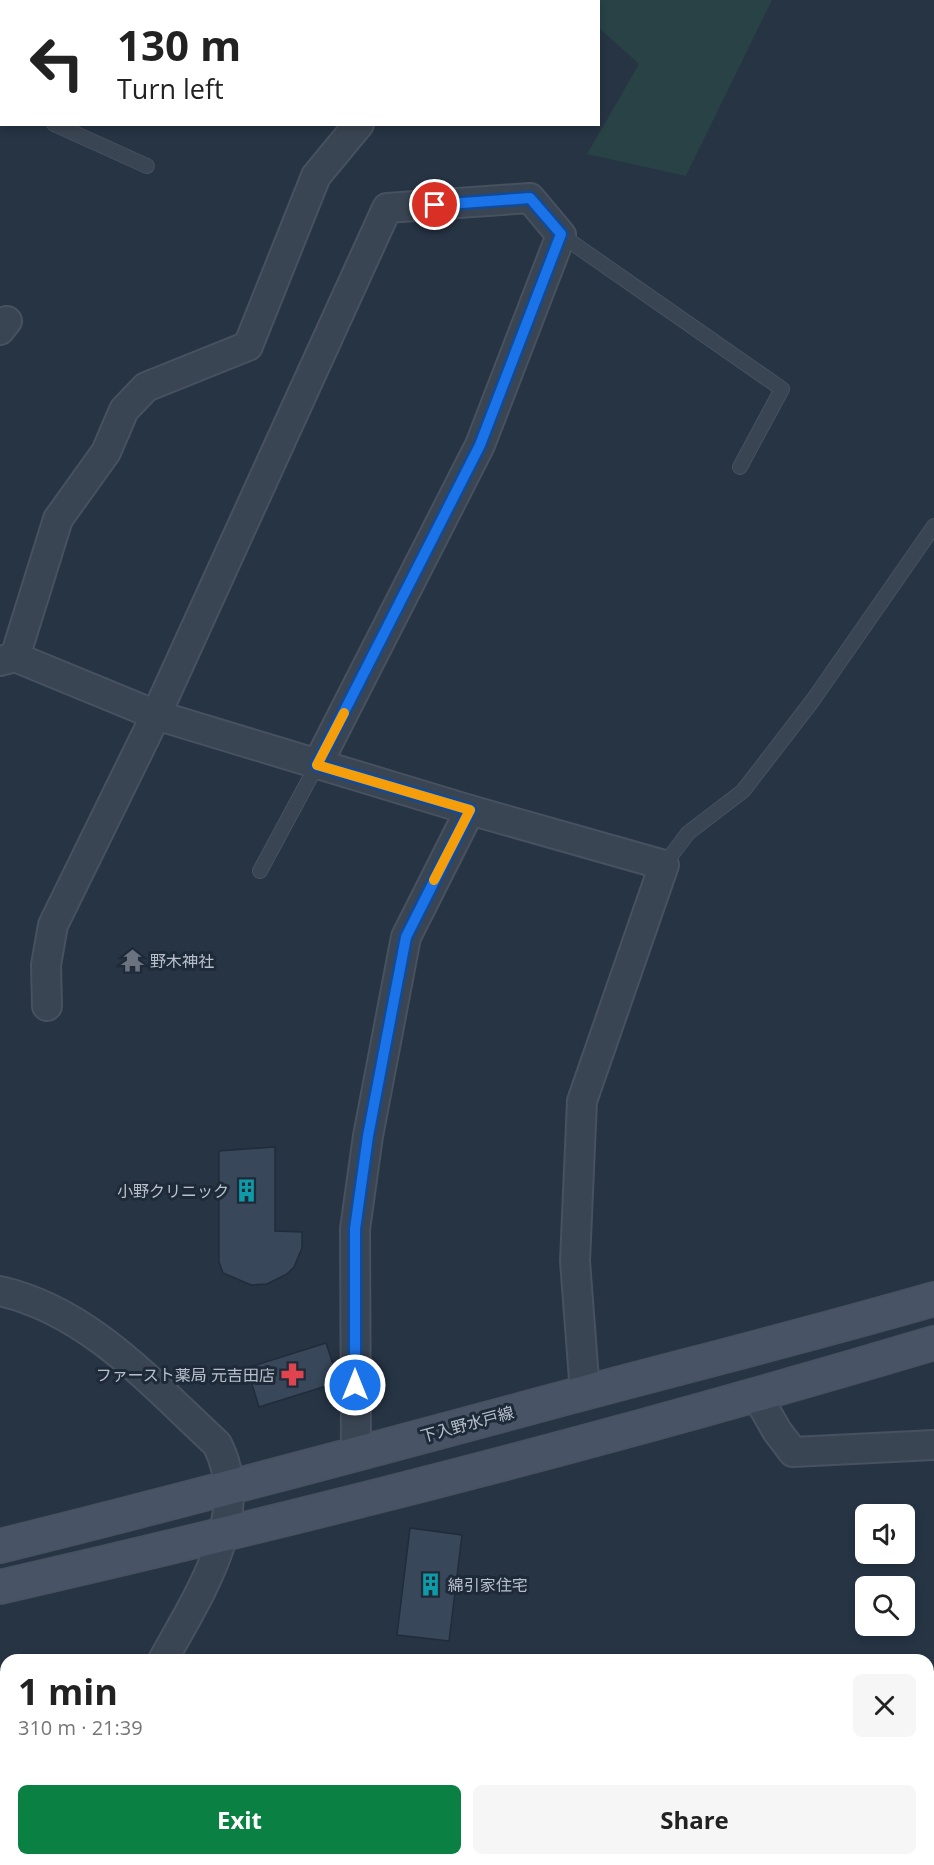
<!DOCTYPE html>
<html lang="en">
<head>
<meta charset="utf-8">
<style>
	:root { --surface:#fff; --page:#f6f6f6; --text:#222; --muted:#767676; --accent:#0b8043 }
	body { margin:0; font-family:"Open Sans","Noto Sans JP",sans-serif; background:var(--page); color:var(--text); height:100vh; display:flex; flex-direction:column; font-size:22px; white-space:nowrap }
	* { box-sizing:border-box; margin:0 }
	p { font-size:20px; color:var(--muted) }
	.icon { flex:none; width:33px; height:33px; fill:none; stroke:currentColor; stroke-width:2; stroke-linecap:round; stroke-linejoin:round }
	.map { position:relative; flex:1; overflow:hidden }
	.sheet { position:absolute; left:0px; top:1654px; width:934px; height:212px; display:flex; flex-direction:column; background:var(--surface); border-radius:18px 18px 0 0; box-shadow:0 3px 9px #0003 }
	.sheet>* { flex:none }
	.banner { position:absolute; left:0px; top:0px; width:600px; height:126px; box-shadow:0 3px 9px #0003; background:#fff; color:var(--text); overflow:hidden }
	.controls { position:absolute; left:855px; top:1504px; display:grid; gap:12px }
	.controls a { display:grid; place-items:center; width:60px; height:60px; border-radius:9px; background:var(--surface); box-shadow:0 3px 9px #0003; font-size:30px }
	.pin { position:absolute; display:grid; place-items:center; width:51px; height:51px; color:#fff; margin:-26px; border:3px solid #fff; border-radius:50%; box-shadow:0 2px 6px #0007 }
	.me { position:absolute; width:66px; margin:-33px; rotate:0deg; stroke-linejoin:round; filter:drop-shadow(0 0 4px #0008) }
	.turn { display:flex; align-items:center; gap:21px; height:126px; padding:0 18px; font-size:27px }
	.turn .icon { width:78px; height:78px; stroke-width:2.5 }
	.turn b { display:block; font-size:42px; line-height:51px }
	.round { display:grid; place-items:center; flex:none; width:63px; height:63px; border-radius:9px; background:var(--page) }
	.head { display:flex; align-items:center; justify-content:space-between; height:102px; padding:0 18px }
	h1 { font-size:36px; font-weight:700; line-height:45px }
	.button { display:flex; gap:12px; margin-top:auto; padding:12px 18px }
	.button a { flex:1; height:69px; border-radius:9px; background:var(--accent); color:#fff; font-size:24px; font-weight:700; line-height:69px; text-align:center }
	.button a+a { background:var(--page); color:var(--text) }
	.map>svg:first-child { display:block }
	.green { fill:#284245 }
	.building { fill:#38485a; stroke:#212c3b; stroke-width:1.5 }
	.lines { fill:none; stroke-linecap:round; stroke-linejoin:round }
	.service-casing { stroke:#47515f; stroke-width:16 }
	.minor-casing { stroke:#47515f; stroke-width:32 }
	.secondary-casing { stroke:#47515f; stroke-width:36 }
	.service { stroke:#3a4553; stroke-width:14 }
	.minor { stroke:#3a4553; stroke-width:28 }
	.secondary { stroke:#485466; stroke-width:33 }
	.route-casing { stroke:#114b97; stroke-width:15 }
	.route { stroke:#1a73e8; stroke-width:10 }
	.slow { stroke:#f59e0b; stroke-width:10 }
	.labels { text-anchor:middle; dominant-baseline:central; stroke-width:6; stroke-linejoin:round; paint-order:stroke }
	.poi-label { font-size:16px; fill:#b8c0cd; stroke:#1f2a39; text-anchor:start }
	.street-label { font-size:16px; fill:#b8c0cd; stroke:#1f2a39 }
</style>
</head>
<body>
<div class="map">
<svg width="934" height="1865" viewBox="0 0 934 1865">
	<rect width="100%" height="100%" fill="#263444"/>
	<!-- green -->
	<path class="green" d="M590,0h182l-86,176 -99,-22 52,-90 -40,-36 -1,-26z"/>
	<!-- building -->
	<g class="building">
		<path d="M275,1147v84l27,1v16l-8,19 -7,7 -20,10 -16,1 -28,-12 -4,-11v-111z"/>
		<path d="M326,1343l13,39 -80,25 -12,-39z"/>
		<path d="M410,1528l52,7 -13,106 -52,-6z"/>
	</g>
	<g class="lines">
		<defs>
			<g id="service">
				<path d="M145,2l1,-2"/>
				<path d="M0,100l2,1"/>
				<path d="M54,124l93,42"/>
				<path d="M561,235l221,154 -42,78"/>
				<path d="M664,865l24,-32 55,-42 70,-91 121,-174"/>
				<path d="M260,871l57,-106"/>
				<path d="M224,1860l11,5"/>
				<path d="M625,1860v5"/>
			</g>
			<g id="minor">
				<path d="M4,0l4,2"/>
				<path d="M299,2l1,-2"/>
				<path d="M0,330l7,-9"/>
				<path d="M15,657l43,-138 48,-67 18,-42 22,-23 102,-41 68,-170 43,-52"/>
				<path d="M0,661l15,-4 141,58 314,95 194,55 -82,236 -7,160 10,132"/>
				<path d="M47,1006l-1,-41 7,-40 103,-210 231,-507 143,-10 31,37 -81,210 -163,320"/>
				<path d="M0,1291c89,20 152,93 217,153 37,71 -21,155 -54,216"/>
				<path d="M757,1396l20,35 16,21 141,-7"/>
				<path d="M356,1454l-1,-225 13,-93 38,-199 64,-127"/>
				<path d="M755,1860l1,5"/>
				<path d="M51,1865l3,-5"/>
				<path d="M660,1865l15,-5"/>
			</g>
			<g id="secondary">
				<path d="M0,1546c179,-44 357,-92 535,-140 133,-36 267,-69 399,-107"/>
				<path d="M0,1587c314,-72 626,-152 934,-244"/>
			</g>
		</defs>
		<!-- service casing -->
		<use href="#service" class="service-casing"/>
		<!-- minor casing -->
		<use href="#minor" class="minor-casing"/>
		<!-- secondary casing -->
		<use href="#secondary" class="secondary-casing"/>
		<!-- service -->
		<use href="#service" class="service"/>
		<!-- minor -->
		<use href="#minor" class="minor"/>
		<!-- secondary -->
		<use href="#secondary" class="secondary"/>
	</g>
	<g class="lines">
		<defs>
			<path id="route" d="M355,1385v-156l13,-93 38,-199 64,-127 -153,-45 163,-320 81,-211 -31,-36 -95,7"/>
		</defs>
		<!-- route casing -->
		<use href="#route" class="route-casing"/>
		<!-- route -->
		<use href="#route" class="route"/>
		<!-- slow -->
		<path class="slow" d="M344,713l-27,52 153,45 -36,70"/>
	</g>
	<!-- icons -->
	<defs>
		<symbol id="temple-bare" viewBox="-9 -9 18 18"><path d="M0-6L5-2H3V0L6.5 2.5H4V6H1.5V3h-3V6H-4V2.5H-6.5L-3 0V-2H-5Z" fill="#6b7280" stroke="#1f2a39" stroke-width="2.5" paint-order="stroke"/></symbol>
		<symbol id="building-bare" viewBox="-9 -9 18 18"><path d="M-4-6H4V6H1V3H-1V6H-4ZM-2.5-4.3h1.7v1.8h-1.7ZM.8-4.3h1.7v1.8H.8ZM-2.5-1h1.7V.8h-1.7ZM.8-1h1.7V.8H.8Z" fill="#0f9aa8" stroke="#1f2a39" stroke-width="2.5" paint-order="stroke"/></symbol>
		<symbol id="pharmacy-bare" viewBox="-9 -9 18 18"><path d="M-2-6h4v4h4v4h-4v4h-4v-4h-4v-4h4Z" fill="#e0444e" stroke="#1f2a39" stroke-width="2.5" paint-order="stroke"/></symbol>
	</defs>
	<g fill-rule="evenodd">
		<use href="#temple-bare" x="116" y="944" width="33" height="33"/>
		<use href="#building-bare" x="230" y="1174" width="33" height="33"/>
		<use href="#pharmacy-bare" x="276" y="1358" width="33" height="33"/>
		<use href="#building-bare" x="414" y="1568" width="33" height="33"/>
	</g>
	<g class="labels">
		<!-- poi labels -->
		<g class="poi-label">
			<text x="150" y="961">野木神社</text>
			<text x="229" y="1191" text-anchor="end">小野クリニック</text>
			<text x="275" y="1375" text-anchor="end">ファースト薬局 元吉田店</text>
			<text x="448" y="1585">綿引家住宅</text>
		</g>
		<!-- street labels -->
		<g class="street-label">
			<text transform="translate(467 1424) rotate(-15)">下入野水戸線</text>
		</g>
	</g>
</svg>
<div class="controls">
<a><svg class="icon" aria-label="sound" viewBox="0 0 24 24"><path d="M4 9h4l5-4v14l-5-4H4zM17 9q2 3 0 6"/></svg></a>
<a><svg class="icon" aria-label="search" viewBox="0 0 24 24"><circle cx="10" cy="10" r="6"/><path d="M15 15l6 6"/></svg></a>
</div>
<div class="pin" style="left:435px;top:205px;background:#d93025"><svg class="icon" aria-label="arrive" viewBox="0 0 24 24"><path d="M6 21V4h12l-3 4 3 4H6"/></svg></div>
<svg class="me" style="left:355px;top:1385px" viewBox="-20 -20 40 40"><circle r="17" fill="#1a73e8" stroke="#fff" stroke-width="3"/><path d="M0-11L8 9 0 5-8 9z" fill="#fff"/></svg>
<div class="banner">
<div class="turn"><svg class="icon" aria-label="left" viewBox="0 0 24 24"><path d="M17 20v-9H6M10 6l-5 5 5 5"/></svg><div><b>130 m</b>Turn left</div></div>
</div>
<section class="sheet">
<div class="head"><div><h1>1 min</h1><p>310 m · 21:39</p></div><a class="round"><svg class="icon" aria-label="close" viewBox="0 0 24 24"><path d="M6 6l12 12M18 6L6 18"/></svg></a></div>
<div class="button"><a>Exit</a><a>Share</a></div>
</section>
</div>
</body>
</html>
